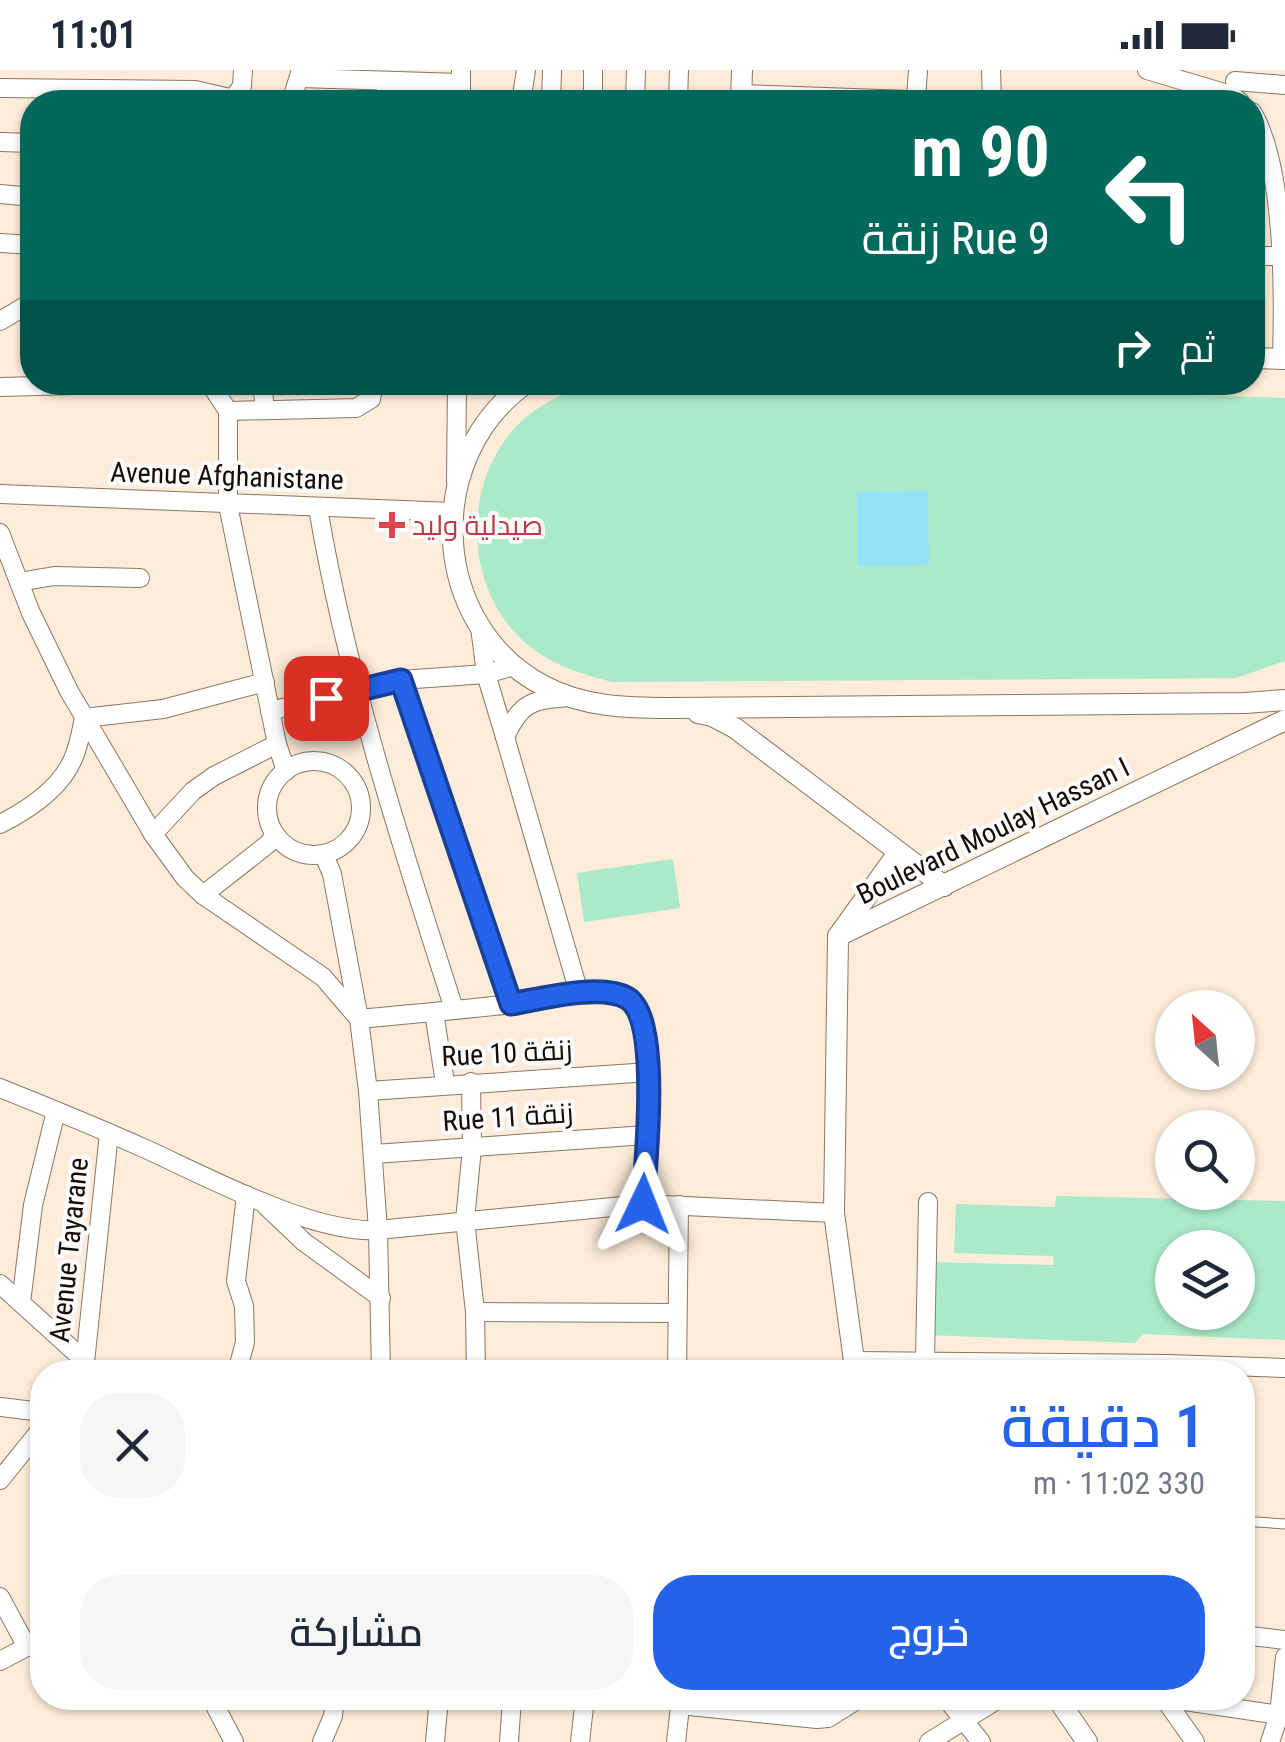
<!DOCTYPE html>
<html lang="ar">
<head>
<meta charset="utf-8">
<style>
	:root { --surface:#fff; --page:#f6f6f7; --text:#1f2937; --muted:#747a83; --accent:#2563eb }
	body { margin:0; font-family:"Roboto Condensed",Cairo,sans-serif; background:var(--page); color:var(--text); direction:rtl; height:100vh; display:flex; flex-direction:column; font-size:38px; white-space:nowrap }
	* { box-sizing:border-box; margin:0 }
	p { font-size:32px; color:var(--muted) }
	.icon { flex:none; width:55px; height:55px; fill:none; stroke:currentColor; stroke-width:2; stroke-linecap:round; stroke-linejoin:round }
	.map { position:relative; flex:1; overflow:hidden; direction:ltr }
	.panel { position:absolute; left:30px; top:1290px; width:1225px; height:350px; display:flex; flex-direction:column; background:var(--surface); border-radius:40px; box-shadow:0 2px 8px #0004; direction:rtl }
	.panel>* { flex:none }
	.guide { position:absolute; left:20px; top:20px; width:1245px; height:305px; border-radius:40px; box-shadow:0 2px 8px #0004; direction:rtl; background:#00695c; color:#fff; overflow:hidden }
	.needle { width:65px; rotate:333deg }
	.tools { position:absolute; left:1155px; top:920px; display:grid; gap:20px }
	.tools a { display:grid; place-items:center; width:100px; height:100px; border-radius:50%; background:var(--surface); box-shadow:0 2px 8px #0004; font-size:50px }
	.pin { position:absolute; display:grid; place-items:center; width:85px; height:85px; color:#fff; margin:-42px; border-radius:20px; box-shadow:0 5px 15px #0006 }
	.me { position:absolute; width:110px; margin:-55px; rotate:2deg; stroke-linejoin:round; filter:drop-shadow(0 0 8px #0008) }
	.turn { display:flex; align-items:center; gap:35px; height:210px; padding:0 50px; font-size:45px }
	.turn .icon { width:130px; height:130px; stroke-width:2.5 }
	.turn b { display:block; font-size:70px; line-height:85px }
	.then { display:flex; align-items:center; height:95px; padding:0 50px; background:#0003; gap:20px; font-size:38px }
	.round { display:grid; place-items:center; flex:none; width:105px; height:105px; border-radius:40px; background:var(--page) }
	.head { display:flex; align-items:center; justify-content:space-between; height:170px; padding:0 50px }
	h1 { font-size:60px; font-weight:600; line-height:75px; color:var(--accent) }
	.primary-button { display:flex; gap:20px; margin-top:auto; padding:20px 50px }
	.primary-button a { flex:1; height:115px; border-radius:40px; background:var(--accent); color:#fff; font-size:40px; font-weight:600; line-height:115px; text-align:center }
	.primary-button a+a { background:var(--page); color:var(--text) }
	.status { display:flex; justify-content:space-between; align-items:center; height:70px; padding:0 50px; background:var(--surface); direction:ltr }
	.status svg { height:28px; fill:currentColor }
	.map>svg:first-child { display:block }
	.green { fill:#aaeac8; fill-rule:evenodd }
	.water { fill:#94e1f8 }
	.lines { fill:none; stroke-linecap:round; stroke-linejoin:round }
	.service-casing { stroke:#8a7762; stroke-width:11 }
	.minor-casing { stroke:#8a7762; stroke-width:20 }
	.tertiary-casing { stroke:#8a7762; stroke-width:22 }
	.service { stroke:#fff; stroke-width:9 }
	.minor { stroke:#fff; stroke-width:18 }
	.tertiary { stroke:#fff; stroke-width:20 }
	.route-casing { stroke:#184099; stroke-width:25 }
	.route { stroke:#2563eb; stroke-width:18 }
	.health-dot { fill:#e0444e; stroke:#fcfcfc; stroke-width:4 }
	.labels { text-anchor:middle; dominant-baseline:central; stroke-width:8; stroke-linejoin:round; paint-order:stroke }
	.street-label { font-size:28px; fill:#140d06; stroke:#fcfcfc }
	.health-label { font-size:28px; fill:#be3a42; stroke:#fcfcfc; text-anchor:start }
</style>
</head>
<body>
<div class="status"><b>11:01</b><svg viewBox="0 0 49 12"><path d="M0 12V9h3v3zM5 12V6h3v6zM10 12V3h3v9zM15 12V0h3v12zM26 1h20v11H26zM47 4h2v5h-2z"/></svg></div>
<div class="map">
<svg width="1285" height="1672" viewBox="0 0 1285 1672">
	<rect width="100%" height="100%" fill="#fdecd9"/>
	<!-- green -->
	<g class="green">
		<path d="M590,313h209l486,15v263l-49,17 -624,4c-30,-8 -59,-16 -84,-37 -62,-51 -68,-154 -15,-215 21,-24 49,-36 77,-47z"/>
		<path d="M673,789l7,49 -96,14 -7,-49z"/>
		<path d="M1056,1126l229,5v139l-142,-6 -8,9 -208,-8 3,-73 124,3 -1,-9 -99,-3 2,-49 99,3zM1172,1178h66v64h-66z"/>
	</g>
	<!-- water -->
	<path class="water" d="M928,421l1,74 -71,1 -1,-74z"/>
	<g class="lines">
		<defs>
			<path id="service" d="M1242,1451l43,3"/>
			<g id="minor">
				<path d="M991,0l1,32"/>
				<path d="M1147,0l84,25 9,7"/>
				<path d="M300,8l161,5"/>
				<path d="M386,11v21"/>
				<path d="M1235,11l50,4"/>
				<path d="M0,18l195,2 39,9"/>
				<path d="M742,24l223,8"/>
				<path d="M916,29l2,-29"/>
				<path d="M231,32l11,-16 1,-16"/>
				<path d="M291,32l10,-32"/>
				<path d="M461,32v-32"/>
				<path d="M521,32l5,-32"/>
				<path d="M551,32l1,-32"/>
				<path d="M593,32v-32"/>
				<path d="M635,32l1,-32"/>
				<path d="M678,32l1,-32"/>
				<path d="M1252,42c33,55 32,178 30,247"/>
				<path d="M0,72l32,1"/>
				<path d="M0,124l32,3"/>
				<path d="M0,173l32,2"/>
				<path d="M1252,186h33"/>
				<path d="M0,251l32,-19"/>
				<path d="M209,312l19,29v94l49,239 9,27"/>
				<path d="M262,312l3,28"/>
				<path d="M0,317l183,-5"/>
				<path d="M228,341l128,-3 15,-9 3,-17"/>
				<path d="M456,412l1,-100"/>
				<path d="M0,424l452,18"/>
				<path d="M318,438c29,171 83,336 136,501"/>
				<path d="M0,463l31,80 38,78 84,143 32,44 18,17 120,82 36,42 9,72 10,139c-64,4 -169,-52 -230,-80 -49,-22 -98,-42 -148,-62"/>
				<path d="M19,512l35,-6 86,2"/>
				<path d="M480,557l6,47 19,63c16,-35 27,-37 63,-40"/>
				<path d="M401,610l110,324"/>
				<path d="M270,641l131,-31 85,-6 28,-8"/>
				<path d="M505,667l74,256"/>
				<circle cx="314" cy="738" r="47"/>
				<path d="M0,754c28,-14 60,-35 73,-65 6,-13 8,-28 11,-41l79,-9 102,-27"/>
				<path d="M153,764l40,-43 21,-15 63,-32"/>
				<path d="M324,785l8,19 27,145c50,-5 102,-9 152,-15 23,-3 45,-10 68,-11 18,-1 46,-2 57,15 25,39 9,148 7,196"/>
				<path d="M203,825l65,-51 7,-9"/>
				<path d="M434,942l11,71"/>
				<path d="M471,1012l1,66 -7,72 10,92 1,60"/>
				<path d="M368,1021l282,-19"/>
				<path d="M374,1084l272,-19"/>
				<path d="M928,1132l-3,158 5,8"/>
				<path d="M266,1136l38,36 77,56"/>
				<path d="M0,1214l85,77"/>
				<path d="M21,1233l12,-98 23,-94"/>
				<path d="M475,1242l202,1"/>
				<path d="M854,1291l314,3 117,4"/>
				<path d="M84,1302l25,-239"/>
				<path d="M237,1302l8,-30 -1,-36 -8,-25 10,-86"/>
				<path d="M381,1302l-3,-142 265,-26 191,9"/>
				<path d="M677,1302l2,-167"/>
				<path d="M0,1337l42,5"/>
				<path d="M0,1410l42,-52"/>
				<path d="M0,1527l27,50"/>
				<path d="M1242,1565l43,5"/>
				<path d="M0,1591l42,-22"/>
				<path d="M211,1628l23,44"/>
				<path d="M946,1628l35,44"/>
				<path d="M1164,1628l115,17"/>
				<path d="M1164,1628l31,44"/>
				<path d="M680,1635l137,14 11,-1 32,-20"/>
				<path d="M322,1672l11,-26 2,-18"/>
				<path d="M435,1672l4,-44"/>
				<path d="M509,1672l3,-44"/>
				<path d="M580,1672l5,-44"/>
				<path d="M676,1672l5,-44"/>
				<path d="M929,1672l71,-44"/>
				<path d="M1270,1672l9,-27 6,-58"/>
			</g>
			<g id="tertiary">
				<path d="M741,32l1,-32"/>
				<path d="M1252,288l33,1"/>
				<path d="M528,312c-107,73 -99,244 16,304 40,21 83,22 127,22l574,-5 40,-3"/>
				<path d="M698,643l14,3 23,12 209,158"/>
				<path d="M841,862l57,-79"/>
				<path d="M848,1302l6,-11 -20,-148 4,-277 447,-216"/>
				<path d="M1057,1628l30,44"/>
			</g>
		</defs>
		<!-- service casing -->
		<use href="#service" class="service-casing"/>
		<!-- minor casing -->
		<use href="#minor" class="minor-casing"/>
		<!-- tertiary casing -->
		<use href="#tertiary" class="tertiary-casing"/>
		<!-- service -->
		<use href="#service" class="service"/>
		<!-- minor -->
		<use href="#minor" class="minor"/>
		<!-- tertiary -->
		<use href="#tertiary" class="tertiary"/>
	</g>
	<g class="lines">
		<defs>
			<path id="route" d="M326,628l75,-18 110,324c29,-5 90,-21 116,-6 35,21 18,168 16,206"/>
		</defs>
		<!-- route casing -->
		<use href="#route" class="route-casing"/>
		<!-- route -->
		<use href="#route" class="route"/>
	</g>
	<!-- markers -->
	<path class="health-dot" d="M387 440h10v10h10v10h-10v10h-10v-10h-10v-10h10z"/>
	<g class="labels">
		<!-- street labels -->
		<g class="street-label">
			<text transform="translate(227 406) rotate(2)">Avenue Afghanistane</text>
			<text transform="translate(993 761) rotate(-26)">Boulevard Moulay Hassan I</text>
			<text transform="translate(507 983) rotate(-3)">Rue 10 زنقة</text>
			<text transform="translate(508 1047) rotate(-4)">Rue 11 زنقة</text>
			<text transform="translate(69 1180) rotate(-84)">Avenue Tayarane</text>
		</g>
		<!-- health labels -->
		<g class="health-label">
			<text x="412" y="455">صيدلية وليد</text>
		</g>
	</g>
</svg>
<div class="tools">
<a><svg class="needle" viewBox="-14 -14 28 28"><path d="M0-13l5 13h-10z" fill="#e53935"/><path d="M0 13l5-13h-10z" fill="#747a83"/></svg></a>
<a><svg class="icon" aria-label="search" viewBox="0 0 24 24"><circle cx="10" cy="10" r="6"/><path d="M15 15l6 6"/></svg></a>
<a><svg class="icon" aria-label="layers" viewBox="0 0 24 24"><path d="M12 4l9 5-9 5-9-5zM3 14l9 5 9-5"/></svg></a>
</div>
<div class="pin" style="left:326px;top:628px;background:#d93025"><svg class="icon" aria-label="arrive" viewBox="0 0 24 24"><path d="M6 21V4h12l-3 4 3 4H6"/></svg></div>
<svg class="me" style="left:643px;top:1134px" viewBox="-20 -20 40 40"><path d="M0-17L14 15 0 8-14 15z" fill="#2563eb" stroke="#fff" stroke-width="4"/></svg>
<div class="guide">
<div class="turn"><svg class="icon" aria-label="left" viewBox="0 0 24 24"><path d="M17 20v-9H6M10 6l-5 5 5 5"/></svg><div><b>90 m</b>Rue 9 زنقة</div></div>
<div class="then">ثم<svg class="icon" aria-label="right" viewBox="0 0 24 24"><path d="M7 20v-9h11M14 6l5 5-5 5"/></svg></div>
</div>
<section class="panel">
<div class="head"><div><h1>1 دقيقة</h1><p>330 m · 11:02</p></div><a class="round"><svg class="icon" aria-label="close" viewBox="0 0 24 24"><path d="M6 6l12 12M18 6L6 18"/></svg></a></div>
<div class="primary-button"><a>خروج</a><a>مشاركة</a></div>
</section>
</div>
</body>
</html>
